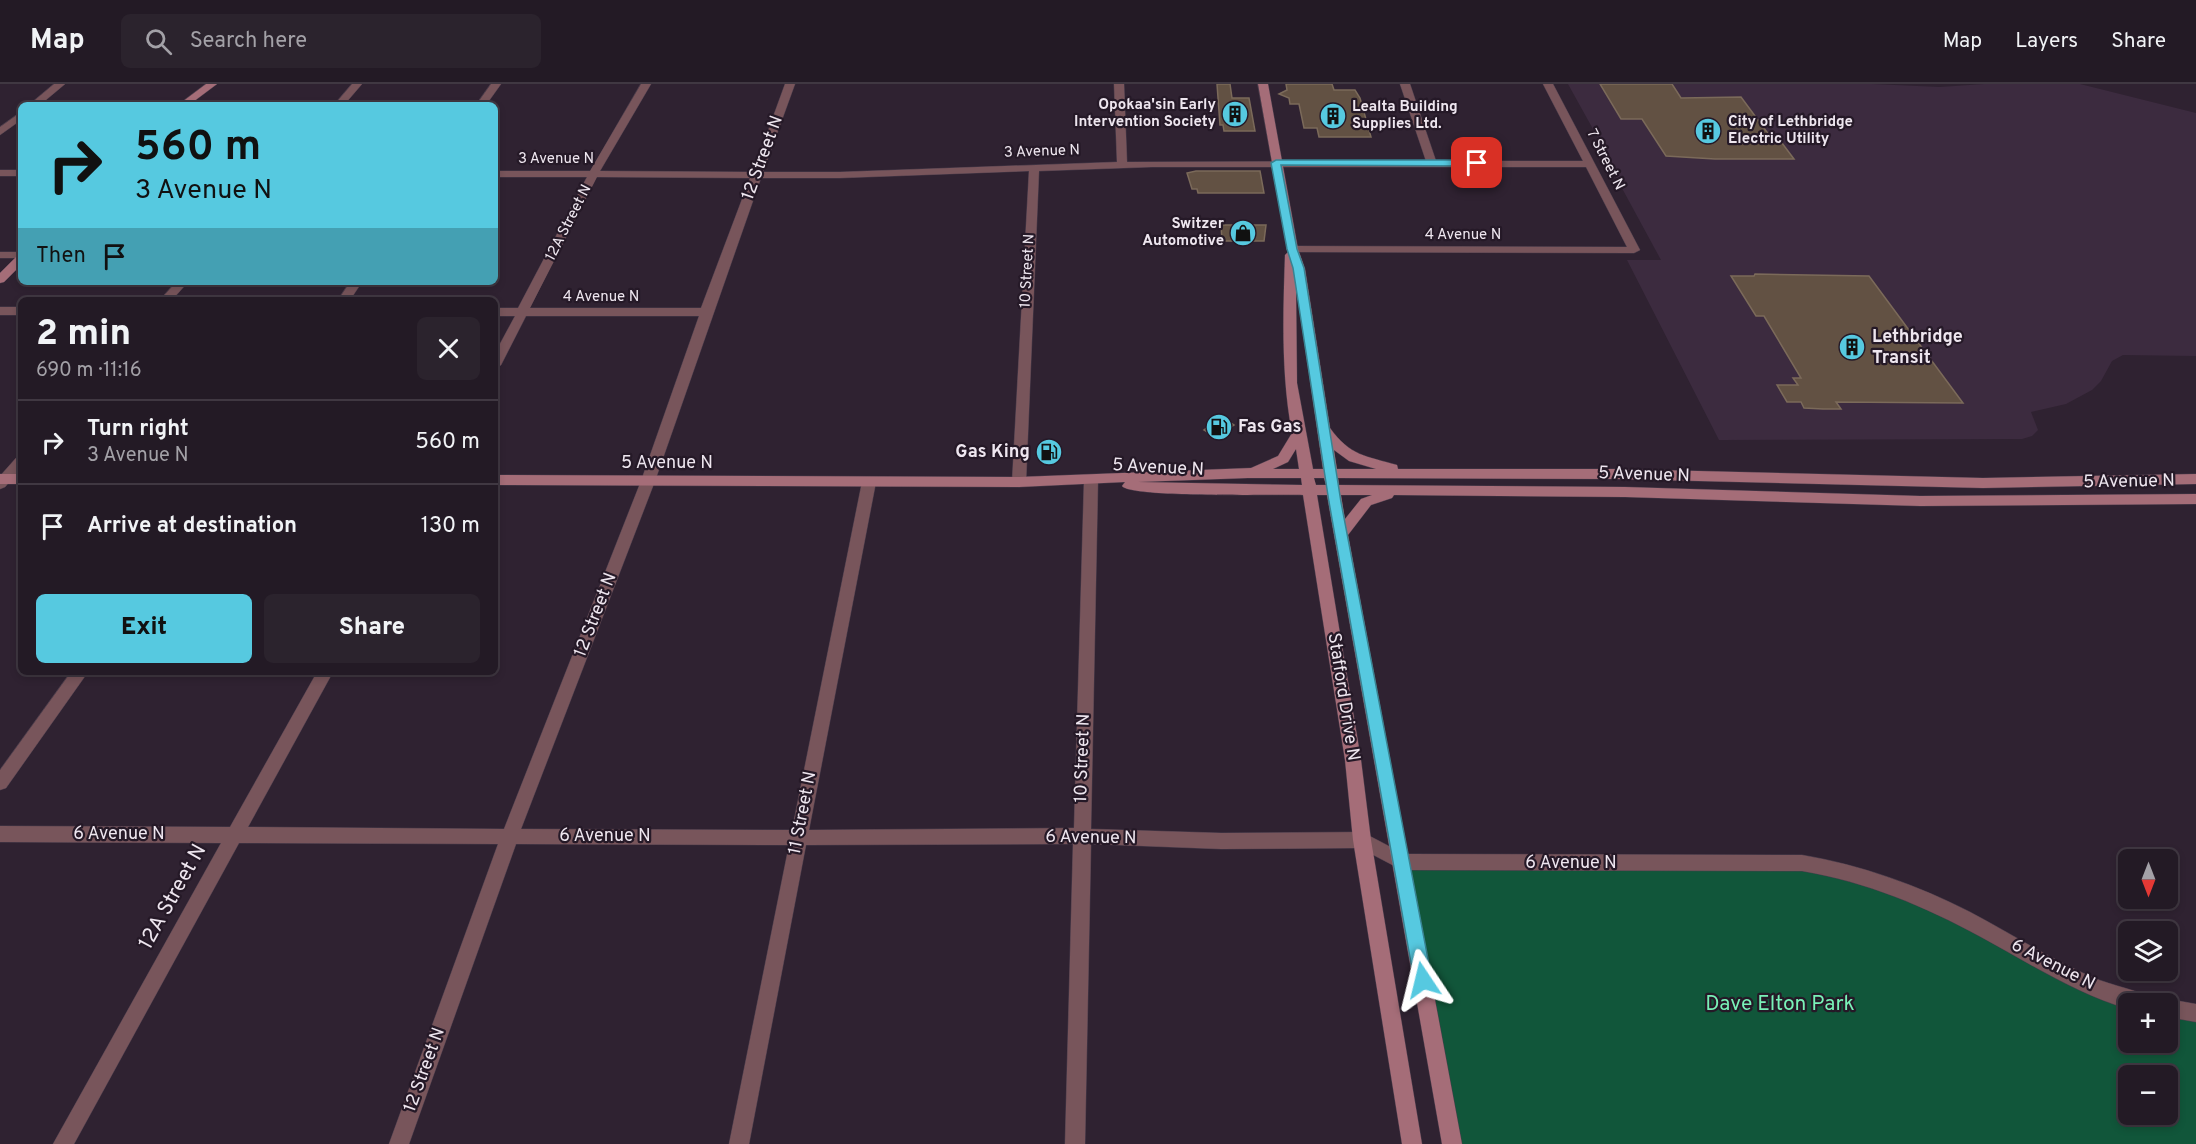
<!DOCTYPE html>
<html lang="en">
<head>
<meta charset="utf-8">
<style>
	:root { --surface:#231a25; --page:#2b232d; --text:#f1f3f6; --muted:#a3a1a7; --line:#403842; --accent:#56c9e0 }
	body { margin:0; font-family:Overpass,sans-serif; background:var(--page); color:var(--text); height:100vh; display:flex; flex-direction:column; font-size:22px; white-space:nowrap }
	* { box-sizing:border-box; margin:0 }
	p { font-size:20px; color:var(--muted) }
	.icon { flex:none; width:33px; height:33px; fill:none; stroke:currentColor; stroke-width:2; stroke-linecap:round; stroke-linejoin:round }
	.map { position:relative; flex:1; overflow:hidden }
	.side { position:absolute; left:18px; top:213px; width:480px; height:378px; display:flex; flex-direction:column; background:var(--surface); border-radius:9px; box-shadow:0 3px 9px #0003,0 0 0 2px var(--line) }
	.side>* { flex:none }
	.hud { position:absolute; left:18px; top:18px; width:480px; height:183px; border-radius:9px; box-shadow:0 3px 9px #0003,0 0 0 2px var(--line); background:#56c9e0; color:#111; overflow:hidden }
	.needle { width:39px; rotate:180deg }
	.fabs { position:absolute; left:2118px; top:765px; display:grid; gap:12px }
	.fabs a { display:grid; place-items:center; width:60px; height:60px; border-radius:9px; background:var(--surface); box-shadow:0 3px 9px #0003,0 0 0 2px var(--line); font-size:30px }
	.pin { position:absolute; display:grid; place-items:center; width:51px; height:51px; color:#fff; margin:-26px; border-radius:12px; box-shadow:0 3px 9px #0006 }
	.me { position:absolute; width:66px; margin:-33px; rotate:350deg; stroke-linejoin:round; filter:drop-shadow(0 0 4px #0008) }
	.turn { display:flex; align-items:center; gap:21px; height:126px; padding:0 18px; font-size:27px }
	.turn .icon { width:78px; height:78px; stroke-width:2.5 }
	.turn b { display:block; font-size:42px; line-height:51px }
	.then { display:flex; align-items:center; height:57px; padding:0 18px; background:#0003; gap:12px; font-size:22px }
	.round { display:grid; place-items:center; flex:none; width:63px; height:63px; border-radius:9px; background:var(--page) }
	.headline { display:flex; align-items:center; justify-content:space-between; height:102px; padding:0 18px }
	h1 { font-size:36px; font-weight:800; line-height:45px }
	.action { display:flex; gap:12px; margin-top:auto; padding:12px 18px }
	.action a { flex:1; height:69px; border-radius:9px; background:var(--accent); color:#111; font-size:24px; font-weight:800; line-height:69px; text-align:center }
	.action a+a { background:var(--page); color:var(--text) }
	ul { padding:0; list-style:none }
	li { display:flex; align-items:center; gap:18px; height:84px; padding:0 18px; border-top:2px solid var(--line) }
	li div { flex:1 }
	li b { display:block; font-size:22px }
	li em { font-style:normal }
	header { display:flex; align-items:center; gap:36px; box-sizing:border-box; height:84px; padding:0 30px; background:var(--surface); border-bottom:2px solid var(--line) }
	header strong { font-size:28px }
	nav { display:flex; gap:33px; margin-inline-start:auto; font-size:21px }
	.search { width:420px; height:54px; background:var(--page); display:flex; align-items:center; gap:15px; box-sizing:border-box; padding:0 21px; border-radius:9px; color:var(--muted); font-size:22px }
	.map>svg:first-child { display:block }
	.built { fill:#3c2b3f }
	.green { fill:#11563a; fill-rule:evenodd }
	.building { fill:#625143; stroke:#7b6a5a; stroke-width:1.5 }
	.lines { fill:none; stroke-linecap:round; stroke-linejoin:round }
	.street-casing { stroke:#4a3d4c; stroke-width:1 }
	.secondary-casing { stroke:#4a3d4c; stroke-width:1 }
	.street { fill:#78555b; fill-rule:evenodd }
	.secondary { fill:#a56d78; fill-rule:evenodd }
	.route { fill:#56c9e0; stroke:#388392; stroke-width:1.5 }
	.labels { text-anchor:middle; dominant-baseline:central; stroke-width:4.5; stroke-linejoin:round; paint-order:stroke }
	.far-poi-label { font-size:15px; font-weight:bold; fill:#eee6ef; stroke:#251927; text-anchor:end }
	.far-street-label { font-size:15px; fill:#eee6ef; stroke:#251927 }
	.street-label { font-size:18px; fill:#eee6ef; stroke:#251927 }
	.poi-label { font-size:18px; font-weight:bold; fill:#eee6ef; stroke:#251927; text-anchor:start }
	.near-street-label { font-size:21px; fill:#eee6ef; stroke:#251927 }
	.near-park-label { font-size:21px; fill:#79f2b8; stroke:#251927 }
</style>
</head>
<body>
<header>
<strong>Map</strong>
<div class="search"><svg class="icon" aria-label="search" viewBox="0 0 24 24"><circle cx="10" cy="10" r="6"/><path d="M15 15l6 6"/></svg>Search here</div>
<nav><a>Map</a><a>Layers</a><a>Share</a></nav>
</header>
<div class="map">
<svg width="2196" height="1060" viewBox="0 0 2196 1060">
	<rect width="100%" height="100%" fill="#2f2231"/>
	<!-- built -->
	<path class="built" d="M1568,0h304l68,3 44,-3h96l116,29v243l-73,-1 -11,6 -11,20 -9,9 -26,14 -35,8 7,18 -6,6 -10,3 -303,1 -92,-180h34l-50,-92 3,-1z"/>
	<!-- green -->
	<path class="green" d="M1402,778l378,1 92,15 256,126v38h40v-34l28,5v131h-744zM2128,992h40v38h-40z"/>
	<!-- building -->
	<g class="building">
		<path d="M1217,0h13l2,14h17l6,33h-31l-1,-6h-3z"/>
		<path d="M1286,0h46l2,6h21l5,8 11,39h-52l-2,-9h-13l-5,-24h-9l-1,-6 -10,-4 8,-4z"/>
		<path d="M1600,0h72l9,14 60,-1 34,46h7l12,16h-79l-49,-3 -24,-37h-21z"/>
		<path d="M1196,87h64l4,22h-66l-1,-4h-5l-5,-16z"/>
		<path d="M1221,141h45l-2,16h-42z"/>
		<path d="M1755,190l114,2 94,127 -127,-1 5,7h-18l-19,-1 -3,-6h-14l-10,-17h21l-5,-7h8l-37,-62h-8l-25,-40h23z"/>
		<path d="M1222,333l12,8 -18,12 -12,-7z"/>
	</g>
	<g class="lines">
		<defs>
			<g id="street">
				<path d="M54,0h11l-25,21h-11z"/>
				<path d="M352,0h10l-18,21h-10z"/>
				<path d="M491,0h10l-15,21h-10z"/>
				<path d="M641,0h10l-51,87 153,1 32,-88h10l-32,88h77l277,-10 -3,-78h10l3,78 299,-1 -26,-77h10l26,77h147l-40,-77h10l87,166 -6,3 -342,-1 -6,-3 6,-3 335,1 -41,-80h-434l-113,4 -13,311 -7,5 -7,-5 17,-311 -189,7h-79l-106,303 -134,348 271,1 70,-348 7,-5 7,5 -67,348 265,-2 10,-347 7,-5 7,5 -7,348 130,4 141,-1 42,22 398,1c59,10 115,30 168,57 38,20 74,43 113,61 22,11 46,15 69,24l2,7h-26v5c-53,-16 -99,-46 -147,-72 -57,-31 -114,-55 -179,-66l-400,-1 -42,-22 -139,1 -130,-5 -6,300h-20l8,-300 -267,1 -57,299h-20l60,-299 -273,-1 -107,300h-20l109,-300 -259,-1 -165,301h-21l168,-301 -221,-1v-16l230,1 87,-155h16l-85,155 256,2 137,-348 58,-165h-173l-25,49 -6,4v-16l20,-37h-20v-8h23l69,-131h-92v-6h95zM597,93l153,1 -49,130h-171z"/>
				<path d="M21,28v8l-21,15v-8z"/>
				<rect x="0" y="86" width="21" height="6"/>
				<rect x="0" y="168" width="21" height="6"/>
				<path d="M176,198h12l-16,18h-12z"/>
				<path d="M350,198h12l-12,18h-12z"/>
				<rect x="0" y="223" width="21" height="8"/>
				<path d="M21,373v12l-16,18 -5,2v-13l16,-18z"/>
				<path d="M71,588h17l-82,116 -6,2v-20z"/>
				<path d="M2168,915l28,5v18l-28,-5v-13h-8z"/>
			</g>
			<g id="secondary">
				<path d="M206,0h11l-28,21h-11z"/>
				<path d="M1258,0h10l30,165 7,20 25,159c20,28 36,28 67,37l1,4h218l367,9 213,-4v10l-213,4 -367,-9 -278,-1 1,7 286,2 295,9 276,-2v10l-276,2 -295,-9 -231,-2 -2,3 -21,7 -23,30 114,609h-20l-115,-649h-10l44,265 10,80 51,304h-20l-49,-304 -8,-80 -42,-265c-24,-1 -172,3 -181,-9l3,-4 -106,5 -524,-2v-10l524,2 232,-9 27,-12 14,-23c-11,-59 -9,-118 -7,-178l3,-3zM1296,201l27,184h-10l-16,-86zM1296,365l3,20h-26l15,-7zM1334,366l15,11 27,8h-39zM1248,394h53l1,7 -164,-3zM1314,394h10l2,7h-10zM1341,411h31l-11,4 -16,20z"/>
				<path d="M21,171v10l-17,17 -4,1v-10l17,-17z"/>
				<rect x="0" y="390" width="21" height="10"/>
			</g>
		</defs>
		<!-- street casing -->
		<use href="#street" class="street-casing"/>
		<!-- secondary casing -->
		<use href="#secondary" class="secondary-casing"/>
		<!-- street -->
		<use href="#street" class="street"/>
		<!-- secondary -->
		<use href="#secondary" class="secondary"/>
	</g>
	<!-- route -->
	<path class="route" d="M1276,76h201l4,3 -4,3 -196,-1 16,84 7,19 37,234 91,478 -3,5 -6,3 -6,-3 -3,-5 -85,-478 -36,-234 -6,-19 -16,-86z"/>
	<!-- icons -->
	<defs>
		<symbol id="building-disc" viewBox="-11 -11 22 22"><circle r="9.5" fill="#56c9e0" stroke="#251927"/><path d="M-4-6H4V6H1V3H-1V6H-4ZM-2.5-4.3h1.7v1.8h-1.7ZM.8-4.3h1.7v1.8H.8ZM-2.5-1h1.7V.8h-1.7ZM.8-1h1.7V.8H.8Z" fill="#111"/></symbol>
		<symbol id="shop-disc" viewBox="-11 -11 22 22"><circle r="9.5" fill="#56c9e0" stroke="#251927"/><path d="M-5-2.5h2.3a2.7 3.5 0 0 1 5.4 0H5L5.5 6h-11ZM-1.5-2.5h3a1.5 2.3 0 0 0-3 0Z" fill="#111"/></symbol>
		<symbol id="fuel-disc" viewBox="-11 -11 22 22"><circle r="9.5" fill="#56c9e0" stroke="#251927"/><path d="M-5.5-6h7V0h2V4h1.3V-2.5L3-4.5l.8-.8L6-3V5H2.5V1h-1V6h-7ZM-4.2-4.7v3.2H.2V-4.7Z" fill="#111"/></symbol>
	</defs>
	<g fill-rule="evenodd">
		<use href="#building-disc" x="1220" y="15" width="30" height="30"/>
		<use href="#building-disc" x="1318" y="17" width="30" height="30"/>
		<use href="#building-disc" x="1693" y="32" width="30" height="30"/>
		<use href="#shop-disc" x="1228" y="134" width="30" height="30"/>
		<use href="#building-disc" x="1837" y="248" width="30" height="30"/>
		<use href="#fuel-disc" x="1204" y="328" width="30" height="30"/>
		<use href="#fuel-disc" x="1034" y="353" width="30" height="30"/>
	</g>
	<g class="labels">
		<!-- far-poi labels -->
		<g class="far-poi-label">
			<text x="1216" y="21">Opokaa'sin Early<tspan x="1216" dy="17">Intervention Society</tspan></text>
			<text x="1352" y="23" text-anchor="start">Lealta Building<tspan x="1352" dy="17">Supplies Ltd.</tspan></text>
			<text x="1728" y="38" text-anchor="start">City of Lethbridge<tspan x="1728" dy="17">Electric Utility</tspan></text>
			<text x="1224" y="140">Switzer<tspan x="1224" dy="17">Automotive</tspan></text>
		</g>
		<!-- far-street labels -->
		<g class="far-street-label">
			<text transform="translate(1042 68) rotate(-2)">3 Avenue N</text>
			<text x="556" y="75">3 Avenue N</text>
			<text transform="translate(1605 76) rotate(63)">7 Street N</text>
			<text transform="translate(569 139) rotate(-63)">12A Street N</text>
			<text x="1463" y="151">4 Avenue N</text>
			<text transform="translate(1028 187) rotate(-87)">10 Street N</text>
			<text x="601" y="213">4 Avenue N</text>
		</g>
		<!-- street labels -->
		<g class="street-label">
			<text transform="translate(763 74) rotate(-70)">12 Street N</text>
			<text x="667" y="379">5 Avenue N</text>
			<text transform="translate(1158 384) rotate(3)">5 Avenue N</text>
			<text transform="translate(1644 391) rotate(2)">5 Avenue N</text>
			<text transform="translate(2129 398) rotate(-1)">5 Avenue N</text>
			<text transform="translate(596 531) rotate(-69)">12 Street N</text>
			<text transform="translate(1343 613) rotate(81)">Stafford Drive N</text>
			<text transform="translate(1083 674) rotate(-88)">10 Street N</text>
			<text transform="translate(803 729) rotate(-79)">11 Street N</text>
			<text x="119" y="750">6 Avenue N</text>
			<text x="605" y="752">6 Avenue N</text>
			<text transform="translate(1091 754) rotate(1)">6 Avenue N</text>
			<text x="1571" y="779">6 Avenue N</text>
			<text transform="translate(2053 881) rotate(27)">6 Avenue N</text>
			<text transform="translate(425 986) rotate(-70)">12 Street N</text>
		</g>
		<!-- poi labels -->
		<g class="poi-label">
			<text x="1872" y="253">Lethbridge<tspan x="1872" dy="21">Transit</tspan></text>
			<text x="1238" y="343">Fas Gas</text>
			<text x="1030" y="368" text-anchor="end">Gas King</text>
		</g>
		<!-- near-street labels -->
		<g class="near-street-label">
			<text transform="translate(173 813) rotate(-61)">12A Street N</text>
		</g>
		<!-- near-park labels -->
		<g class="near-park-label">
			<text x="1780" y="920">Dave Elton Park</text>
		</g>
	</g>
</svg>
<div class="fabs">
<a><svg class="needle" viewBox="-14 -14 28 28"><path d="M0-13l5 13h-10z" fill="#e53935"/><path d="M0 13l5-13h-10z" fill="#a3a1a7"/></svg></a>
<a><svg class="icon" aria-label="layers" viewBox="0 0 24 24"><path d="M12 4l9 5-9 5-9-5zM3 14l9 5 9-5"/></svg></a>
<a>+</a>
<a>−</a>
</div>
<div class="pin" style="left:1477px;top:79px;background:#d93025"><svg class="icon" aria-label="arrive" viewBox="0 0 24 24"><path d="M6 21V4h12l-3 4 3 4H6"/></svg></div>
<svg class="me" style="left:1423px;top:896px" viewBox="-20 -20 40 40"><path d="M0-17L14 15 0 8-14 15z" fill="#56c9e0" stroke="#fff" stroke-width="4"/></svg>
<div class="hud">
<div class="turn"><svg class="icon" aria-label="right" viewBox="0 0 24 24"><path d="M7 20v-9h11M14 6l5 5-5 5"/></svg><div><b>560 m</b>3 Avenue N</div></div>
<div class="then">Then<svg class="icon" aria-label="arrive" viewBox="0 0 24 24"><path d="M6 21V4h12l-3 4 3 4H6"/></svg></div>
</div>
<section class="side">
<div class="headline"><div><h1>2 min</h1><p>690 m · 11:16</p></div><a class="round"><svg class="icon" aria-label="close" viewBox="0 0 24 24"><path d="M6 6l12 12M18 6L6 18"/></svg></a></div>
<ul>
<li><svg class="icon" aria-label="right" viewBox="0 0 24 24"><path d="M7 20v-9h11M14 6l5 5-5 5"/></svg><div><b>Turn right</b><p>3 Avenue N</p></div><em>560 m</em></li>
<li><svg class="icon" aria-label="arrive" viewBox="0 0 24 24"><path d="M6 21V4h12l-3 4 3 4H6"/></svg><div><b>Arrive at destination</b></div><em>130 m</em></li>
</ul>
<div class="action"><a>Exit</a><a>Share</a></div>
</section>
</div>
</body>
</html>
